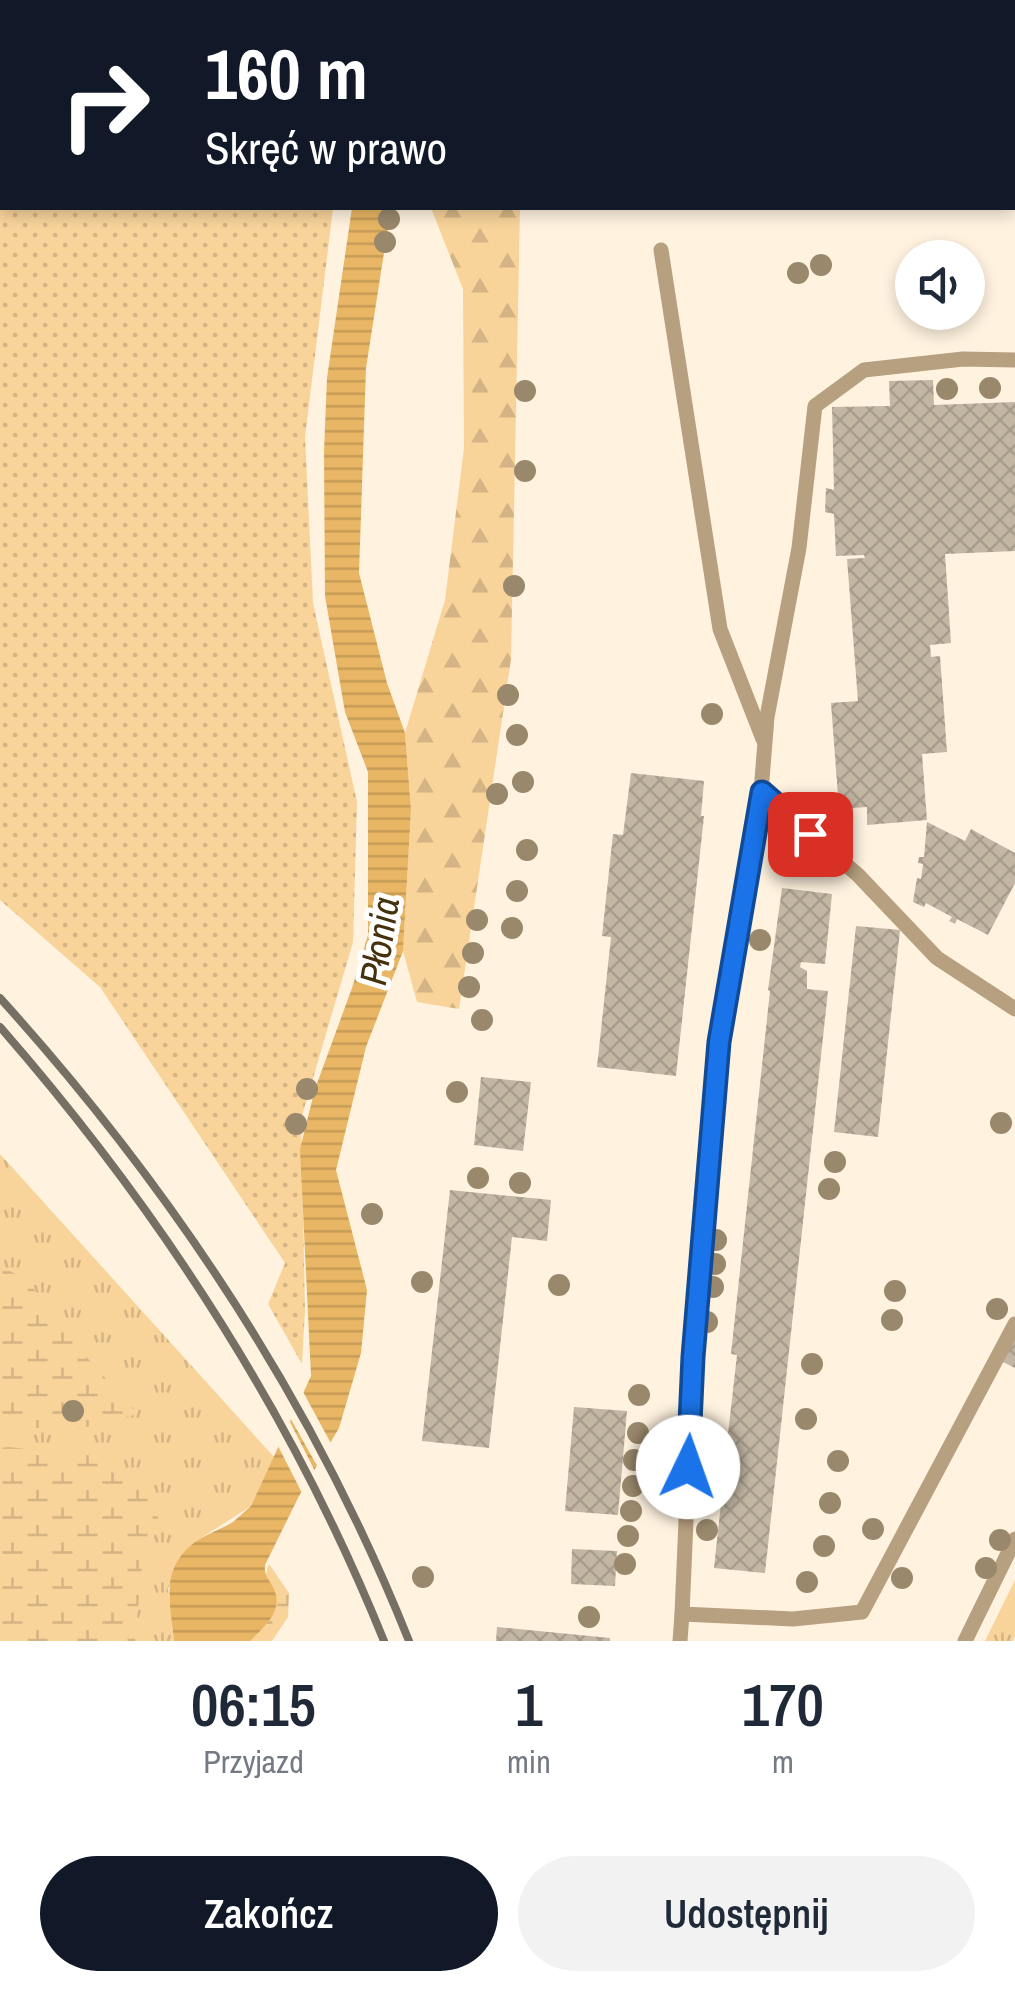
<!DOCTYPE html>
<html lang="pl">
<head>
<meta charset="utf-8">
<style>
	:root { --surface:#fff; --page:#f2f2f3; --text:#1f2937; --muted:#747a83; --accent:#111827 }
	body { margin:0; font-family:"Archivo Narrow",sans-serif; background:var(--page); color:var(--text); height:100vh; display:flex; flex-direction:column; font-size:38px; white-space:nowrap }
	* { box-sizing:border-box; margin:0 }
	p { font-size:32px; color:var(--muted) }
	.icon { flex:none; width:55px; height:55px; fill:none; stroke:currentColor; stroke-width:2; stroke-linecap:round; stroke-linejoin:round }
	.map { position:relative; height:1641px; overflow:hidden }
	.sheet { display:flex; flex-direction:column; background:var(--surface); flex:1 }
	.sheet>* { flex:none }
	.banner { position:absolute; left:0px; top:0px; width:1015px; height:210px; box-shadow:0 5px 15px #0003; background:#111827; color:#fff; overflow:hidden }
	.fabs { position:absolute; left:895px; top:240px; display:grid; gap:20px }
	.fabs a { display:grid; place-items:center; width:90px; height:90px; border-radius:50%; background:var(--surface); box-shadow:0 5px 15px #0003; font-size:50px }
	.pin { position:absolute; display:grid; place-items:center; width:85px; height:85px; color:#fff; margin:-42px; border-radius:20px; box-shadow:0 5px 15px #0006 }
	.me { position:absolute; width:110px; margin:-55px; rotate:3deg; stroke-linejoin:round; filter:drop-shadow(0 0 8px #0008) }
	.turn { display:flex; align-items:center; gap:35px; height:210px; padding:0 40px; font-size:45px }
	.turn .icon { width:130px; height:130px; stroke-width:2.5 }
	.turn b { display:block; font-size:70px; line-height:85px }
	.eta { display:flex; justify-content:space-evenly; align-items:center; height:170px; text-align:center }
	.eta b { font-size:60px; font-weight:600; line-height:70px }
	.primary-button { display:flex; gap:20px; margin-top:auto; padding:20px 40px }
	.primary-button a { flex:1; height:115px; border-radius:60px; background:var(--accent); color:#fff; font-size:40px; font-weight:600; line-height:115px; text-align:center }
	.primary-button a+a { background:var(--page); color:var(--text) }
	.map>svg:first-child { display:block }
	.grass { fill:url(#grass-tufts) }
	.forest { fill:url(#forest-firs) }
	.wetland { fill:url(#wetland-marsh) }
	.garden { fill:url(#garden-dots) }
	.water { fill:url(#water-rules) }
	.pier { fill:#fff2df }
	.building { fill:url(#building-cross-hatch) }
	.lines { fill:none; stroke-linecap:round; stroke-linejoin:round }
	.lane { stroke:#b6a07f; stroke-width:15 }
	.rail { stroke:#766f63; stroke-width:8 }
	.tree { fill:#99886c }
	.route-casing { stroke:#114b97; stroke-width:25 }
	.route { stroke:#1a73e8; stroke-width:18 }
	.labels { text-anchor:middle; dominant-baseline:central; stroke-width:10; stroke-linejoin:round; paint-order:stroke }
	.water-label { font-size:38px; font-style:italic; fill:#45310d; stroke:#fff }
</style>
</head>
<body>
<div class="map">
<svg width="1015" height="1641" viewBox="0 0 1015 1641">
	<defs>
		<pattern id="grass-tufts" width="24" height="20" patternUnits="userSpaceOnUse" patternTransform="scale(2.5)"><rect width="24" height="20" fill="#f8d39a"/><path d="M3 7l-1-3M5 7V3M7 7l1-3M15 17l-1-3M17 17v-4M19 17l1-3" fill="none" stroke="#d4b484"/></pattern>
		<pattern id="forest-firs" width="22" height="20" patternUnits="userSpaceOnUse" patternTransform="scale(2.5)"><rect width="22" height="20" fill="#f8d39a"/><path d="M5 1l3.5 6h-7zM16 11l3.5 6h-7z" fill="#d4b484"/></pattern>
		<pattern id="wetland-marsh" width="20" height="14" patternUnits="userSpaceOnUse" patternTransform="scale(2.5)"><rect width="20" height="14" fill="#f8d39a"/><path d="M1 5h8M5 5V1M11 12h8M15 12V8" fill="none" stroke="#d4b484"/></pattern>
		<pattern id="garden-dots" width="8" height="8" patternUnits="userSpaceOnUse" patternTransform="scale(2.5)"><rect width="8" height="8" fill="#f8d39a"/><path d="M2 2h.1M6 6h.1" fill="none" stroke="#d4b484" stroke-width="1.8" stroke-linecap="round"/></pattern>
		<pattern id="water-rules" width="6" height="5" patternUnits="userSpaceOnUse" patternTransform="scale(2.5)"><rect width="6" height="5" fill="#e8b664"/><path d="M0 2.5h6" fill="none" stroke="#c69c56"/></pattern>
		<pattern id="building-cross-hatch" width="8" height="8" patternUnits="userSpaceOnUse" patternTransform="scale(2.5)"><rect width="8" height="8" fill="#c3b7a4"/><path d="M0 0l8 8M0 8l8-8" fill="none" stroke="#a79d8c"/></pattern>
	</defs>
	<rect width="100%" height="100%" fill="#fff2df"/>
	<!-- grass -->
	<g class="grass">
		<path d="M0,1154l274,303 -23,49 -53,34 -30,48 6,53h-174z"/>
		<path d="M1015,1580v56l-2,5h-28z"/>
	</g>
	<!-- forest -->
	<g class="forest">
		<path d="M791,0h224v53h-2l-1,-51h-223z"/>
		<path d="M431,208h89l-9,451 -52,350 -42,-7 -14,-51 8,-140 -6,-78 40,-133 19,-152 -1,-159z"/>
	</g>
	<!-- wetland -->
	<g class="wetland">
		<path d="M0,1264l30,20 51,67 57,63 -59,15 -79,-2z"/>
		<path d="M8,1447l98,10 47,27 6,39 -17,43 -7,75h-135v-193z"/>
		<path d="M269,1564l20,29 -1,24 -16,24h-47l31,-34z"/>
	</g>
	<!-- garden -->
	<path class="garden" d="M0,0h350v2h-348v206h331l-28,229 8,166 44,199 -4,140 -52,177 4,191 -3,54 -34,-60 17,-41 -185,-276 -100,-87z"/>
	<!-- water -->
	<path class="water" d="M352,208h39l-25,160 -7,205 28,110 18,50 6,77 -8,141 -37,96 -30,123 31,120 -6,63 -22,75 -40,68 -34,69c-1,10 3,13 8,22 12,23 -8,39 -23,54h-76c-4,-40 -15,-74 24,-101 11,-7 24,-11 35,-18 6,-5 12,-11 18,-16l60,-130 -11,-227 15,-60 37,-101 16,-53v-163l-23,-60 -20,-116 -1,-144 3,-74z"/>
	<!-- pier -->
	<g class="pier">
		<path d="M301,1388l33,61 -14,22 -32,-57z"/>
		<path d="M287,1416l30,59 -13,22 -28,-55 6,-14 5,-4 -1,-4z"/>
	</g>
	<!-- building -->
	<g class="building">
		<path d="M933,380l1,25 81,-3v149l-70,3 6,89 -21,2 1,12 9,-1 7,96 -25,2 5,66 -60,5v-18l-28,2 -8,-106 27,-2 -11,-142 18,-1 -1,-3 -28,1 -2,-42 -9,-2 1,-24 8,2 -2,-83 58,-1 -1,-25z"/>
		<path d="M631,773l73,8 -3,35h3l-28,260 -79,-9 14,-130 -9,-1 11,-102 10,1z"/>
		<path d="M927,822l38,19 6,-12 44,24v30l-27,52 -31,-16 -2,5 -6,-3 3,-4 -26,-14 -2,4 -11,-5 4,-24 4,1 2,-15 -5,-1 1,-6h5z"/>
		<path d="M782,888l50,6 -7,70 -24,-2 -1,5 7,4v18l21,2 -63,582 -51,-5 9,-83 -4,-1 6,-50h3l9,-79 -6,-1 39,-363 -2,-1z"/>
		<path d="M856,926l44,4 -22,207 -44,-5z"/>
		<path d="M481,1077l50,5 -8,69 -49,-6z"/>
		<path d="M450,1190l101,10 -4,41 -35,-4 -23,211 -67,-7z"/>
		<path d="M1015,1335v33l-14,-7z"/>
		<path d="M574,1407l53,4 -9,104 -53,-4z"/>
		<path d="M572,1549l45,2 -2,35 -44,-2z"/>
		<path d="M497,1627l113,11v3h-114z"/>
	</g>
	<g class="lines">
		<!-- lane -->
		<g class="lane">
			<path d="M661,250l59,379 43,110"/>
			<path d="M1015,360l-52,-1 -99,11 -49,36 -16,142 -32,169 -6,75 -42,249 -26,316 -11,257 111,5 69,-7 153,-288"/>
			<path d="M761,792l97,83 79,83 78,51"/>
			<path d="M680,1641l2,-27"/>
			<path d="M965,1641l50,-102"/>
		</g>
		<!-- rail -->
		<g class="rail">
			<path d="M0,998c171,189 314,405 409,643"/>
			<path d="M0,1027c159,182 293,389 384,614"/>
		</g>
	</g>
	<!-- trees -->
	<g class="tree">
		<circle cx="389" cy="219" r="11"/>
		<circle cx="385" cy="242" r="11"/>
		<circle cx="821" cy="265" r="11"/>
		<circle cx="798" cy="273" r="11"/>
		<circle cx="990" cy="388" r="11"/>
		<circle cx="947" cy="389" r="11"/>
		<circle cx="525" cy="391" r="11"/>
		<circle cx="525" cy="471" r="11"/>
		<circle cx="514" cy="586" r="11"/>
		<circle cx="508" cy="695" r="11"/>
		<circle cx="712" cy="714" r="11"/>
		<circle cx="517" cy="735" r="11"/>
		<circle cx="523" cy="782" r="11"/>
		<circle cx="497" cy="794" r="11"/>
		<circle cx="527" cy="850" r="11"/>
		<circle cx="517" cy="891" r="11"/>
		<circle cx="477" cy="920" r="11"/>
		<circle cx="512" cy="928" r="11"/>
		<circle cx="760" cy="940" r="11"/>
		<circle cx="473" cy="953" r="11"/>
		<circle cx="469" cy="987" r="11"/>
		<circle cx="482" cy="1020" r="11"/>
		<circle cx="307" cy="1089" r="11"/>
		<circle cx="457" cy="1092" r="11"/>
		<circle cx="1001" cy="1123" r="11"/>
		<circle cx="296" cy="1124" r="11"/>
		<circle cx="835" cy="1162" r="11"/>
		<circle cx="478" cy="1178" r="11"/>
		<circle cx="520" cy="1183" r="11"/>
		<circle cx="829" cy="1189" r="11"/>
		<circle cx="372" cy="1214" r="11"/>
		<circle cx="716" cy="1240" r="11"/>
		<circle cx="715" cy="1264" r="11"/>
		<circle cx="422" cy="1282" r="11"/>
		<circle cx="559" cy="1285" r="11"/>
		<circle cx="713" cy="1287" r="11"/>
		<circle cx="895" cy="1291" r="11"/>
		<circle cx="997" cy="1309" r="11"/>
		<circle cx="892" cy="1320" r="11"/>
		<circle cx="707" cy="1322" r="11"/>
		<circle cx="812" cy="1364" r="11"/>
		<circle cx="639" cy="1395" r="11"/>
		<circle cx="73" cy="1411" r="11"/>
		<circle cx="806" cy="1419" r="11"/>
		<circle cx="638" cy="1433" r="11"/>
		<circle cx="634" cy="1460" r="11"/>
		<circle cx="838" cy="1461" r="11"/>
		<circle cx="633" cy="1486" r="11"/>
		<circle cx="830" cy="1503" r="11"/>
		<circle cx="631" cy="1511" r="11"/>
		<circle cx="873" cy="1529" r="11"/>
		<circle cx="707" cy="1530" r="11"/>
		<circle cx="628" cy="1536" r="11"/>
		<circle cx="1000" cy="1540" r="11"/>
		<circle cx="824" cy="1546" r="11"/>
		<circle cx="625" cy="1564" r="11"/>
		<circle cx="986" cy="1568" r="11"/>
		<circle cx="423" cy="1577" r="11"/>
		<circle cx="902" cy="1578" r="11"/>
		<circle cx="807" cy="1582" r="11"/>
		<circle cx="589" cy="1617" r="11"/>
	</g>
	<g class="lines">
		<defs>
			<path id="route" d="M688,1467l5,-110 26,-315 43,-250 48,42"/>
		</defs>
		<!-- route casing -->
		<use href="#route" class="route-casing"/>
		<!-- route -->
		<use href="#route" class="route"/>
	</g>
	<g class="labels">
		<!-- water labels -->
		<g class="water-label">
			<text transform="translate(379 941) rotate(-81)">Płonia</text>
		</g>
	</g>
</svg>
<div class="fabs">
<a><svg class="icon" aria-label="sound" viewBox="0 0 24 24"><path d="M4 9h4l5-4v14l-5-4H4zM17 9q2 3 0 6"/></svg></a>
</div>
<div class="pin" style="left:810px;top:834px;background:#d93025"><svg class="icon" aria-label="arrive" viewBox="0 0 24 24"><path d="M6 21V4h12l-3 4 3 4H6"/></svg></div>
<svg class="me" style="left:688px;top:1467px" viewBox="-20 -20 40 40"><circle r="19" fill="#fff"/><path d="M0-13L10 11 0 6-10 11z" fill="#1a73e8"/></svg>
<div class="banner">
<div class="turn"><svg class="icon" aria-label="right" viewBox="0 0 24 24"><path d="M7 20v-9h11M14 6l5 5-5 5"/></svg><div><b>160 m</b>Skręć w prawo</div></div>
</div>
</div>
<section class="sheet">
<div class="eta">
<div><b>06:15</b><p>Przyjazd</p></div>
<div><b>1</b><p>min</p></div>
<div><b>170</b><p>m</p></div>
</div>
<div class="primary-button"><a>Zakończ</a><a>Udostępnij</a></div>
</section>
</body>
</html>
